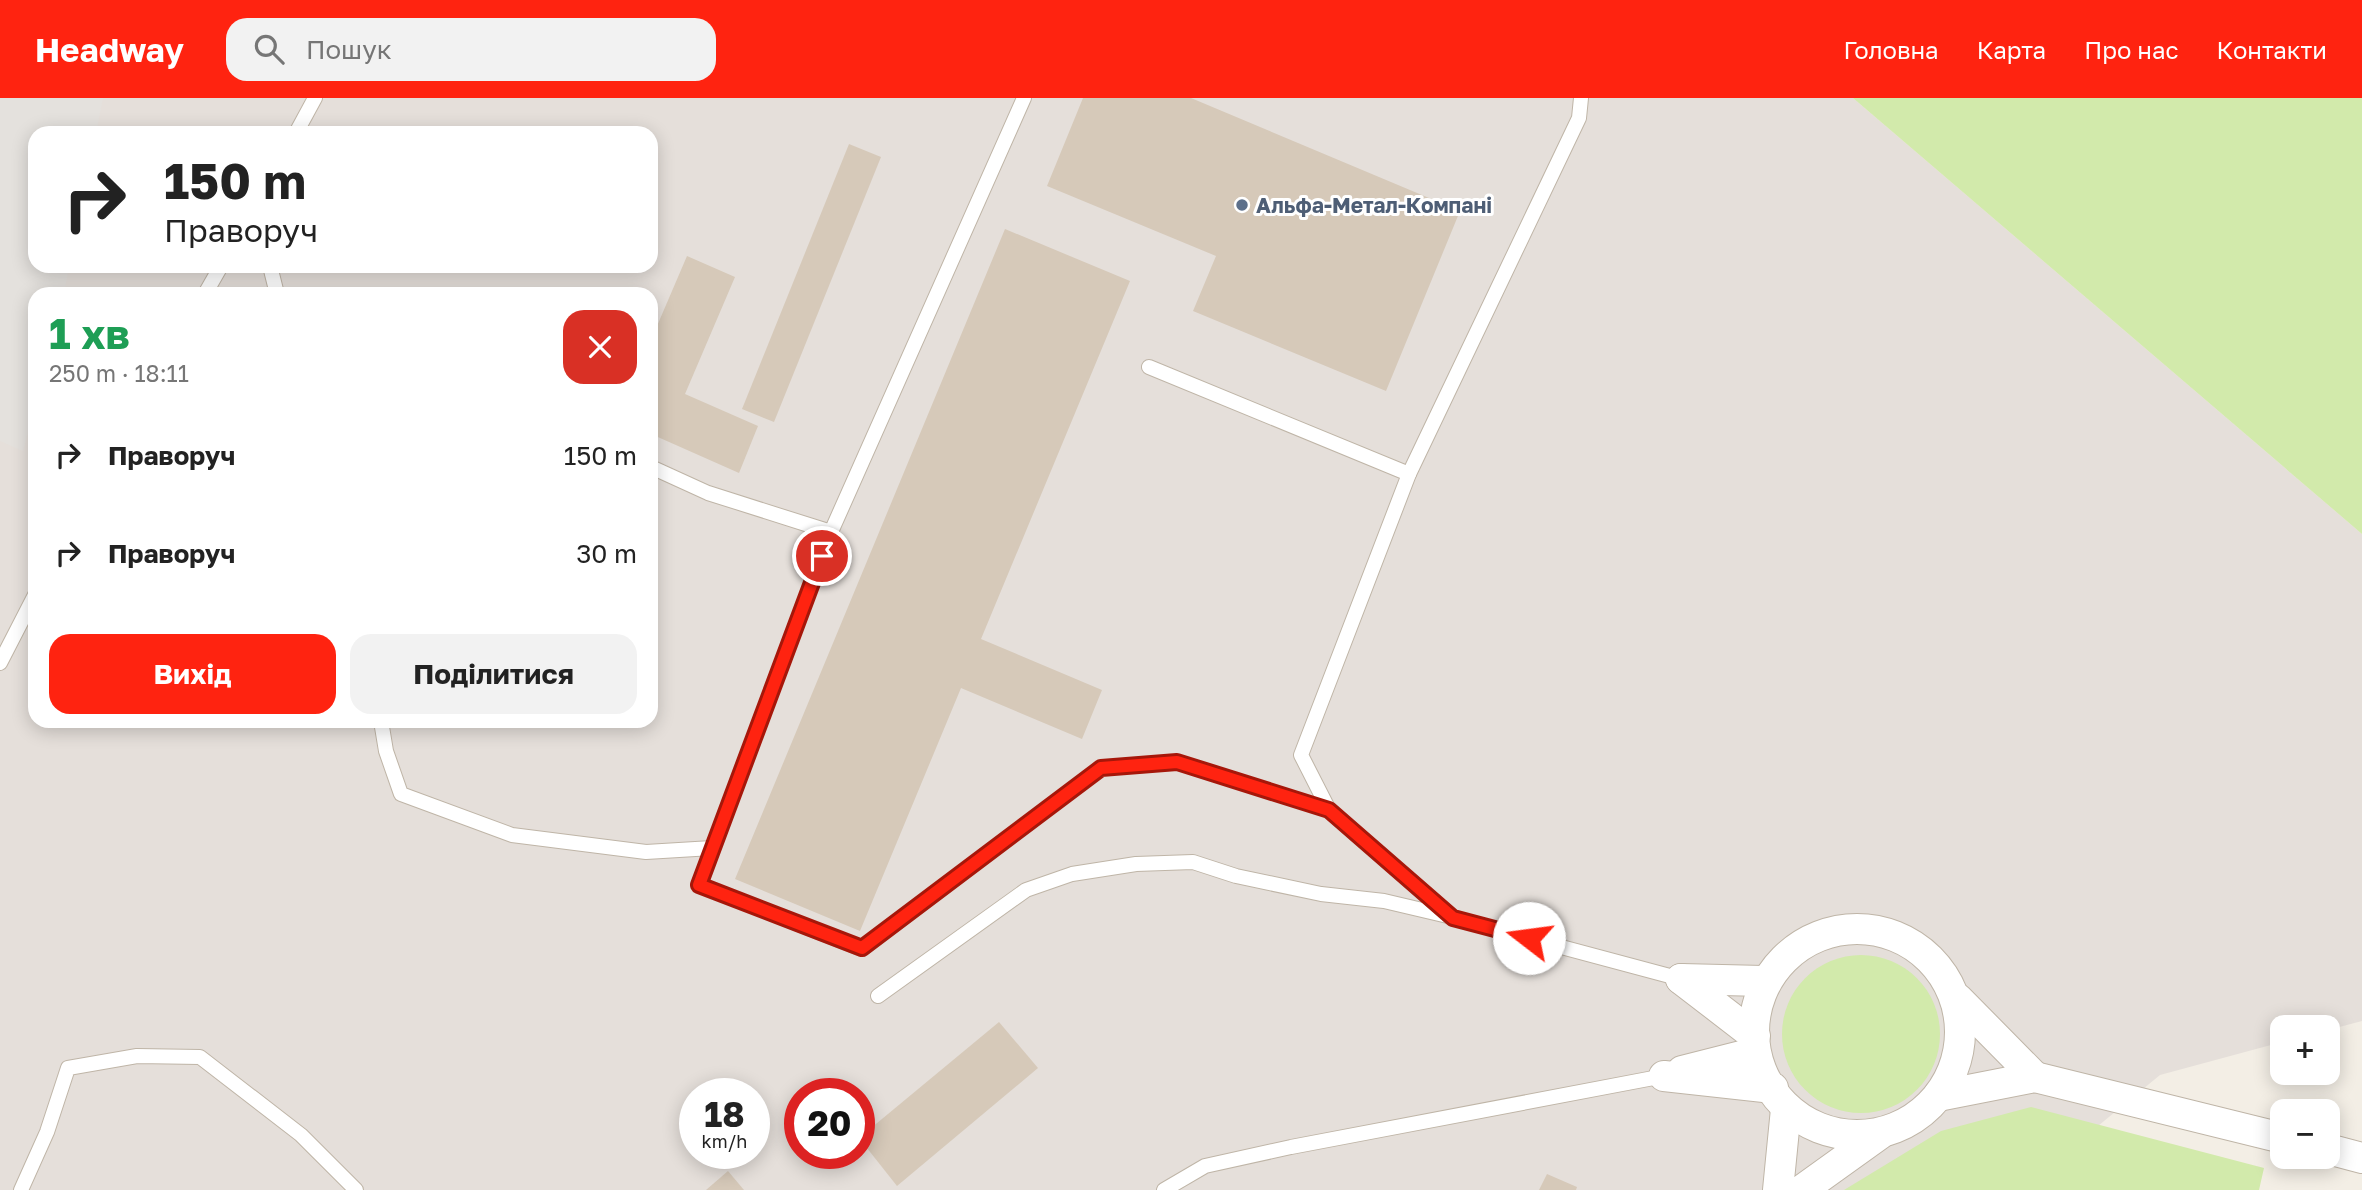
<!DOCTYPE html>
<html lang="uk">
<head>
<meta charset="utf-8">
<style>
	:root { --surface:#fff; --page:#f2f2f2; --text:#222; --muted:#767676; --accent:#ff2310 }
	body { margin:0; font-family:"Golos Text",sans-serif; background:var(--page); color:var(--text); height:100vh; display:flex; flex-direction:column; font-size:26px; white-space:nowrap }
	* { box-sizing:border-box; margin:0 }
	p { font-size:23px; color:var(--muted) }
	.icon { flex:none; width:38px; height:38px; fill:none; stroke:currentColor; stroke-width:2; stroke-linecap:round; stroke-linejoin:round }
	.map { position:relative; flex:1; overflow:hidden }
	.details { position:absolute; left:28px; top:189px; width:630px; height:441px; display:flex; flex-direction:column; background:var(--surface); border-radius:21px; box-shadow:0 4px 18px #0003 }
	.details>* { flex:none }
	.guide { position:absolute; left:28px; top:28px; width:630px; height:147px; border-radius:21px; box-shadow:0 4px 18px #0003; background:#fff; color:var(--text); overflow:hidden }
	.buttons { position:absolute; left:2270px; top:917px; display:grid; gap:14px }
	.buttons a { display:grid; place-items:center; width:70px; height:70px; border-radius:14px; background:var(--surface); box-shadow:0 4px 18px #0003; font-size:35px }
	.speed { position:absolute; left:679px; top:980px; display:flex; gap:14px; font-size:35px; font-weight:700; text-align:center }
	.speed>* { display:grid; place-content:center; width:91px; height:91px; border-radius:50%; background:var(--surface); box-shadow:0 4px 18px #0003; line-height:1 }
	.speed small { font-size:18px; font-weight:400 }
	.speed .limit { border:10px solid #d22; background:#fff; color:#111 }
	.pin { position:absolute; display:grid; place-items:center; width:60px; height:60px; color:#fff; margin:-30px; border:4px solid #fff; border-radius:50%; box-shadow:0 2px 7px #0007 }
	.me { position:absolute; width:77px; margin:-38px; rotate:285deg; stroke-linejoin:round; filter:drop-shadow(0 0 5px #0008) }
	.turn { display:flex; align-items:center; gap:24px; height:147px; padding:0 21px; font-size:32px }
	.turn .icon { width:91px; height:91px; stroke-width:2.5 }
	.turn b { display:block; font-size:49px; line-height:60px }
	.round { display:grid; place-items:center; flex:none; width:74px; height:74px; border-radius:21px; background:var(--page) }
	.overview { display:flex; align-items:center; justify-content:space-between; height:119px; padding:0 21px }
	h1 { font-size:42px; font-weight:700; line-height:52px; color:#1e9e55 }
	.action { display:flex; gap:14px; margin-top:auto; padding:14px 21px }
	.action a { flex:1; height:80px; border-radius:21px; background:var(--accent); color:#fff; font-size:28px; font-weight:700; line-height:80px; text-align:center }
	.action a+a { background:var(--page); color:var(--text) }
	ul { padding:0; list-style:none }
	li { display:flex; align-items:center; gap:21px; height:98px; padding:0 21px }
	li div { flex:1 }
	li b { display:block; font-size:26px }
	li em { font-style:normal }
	header { display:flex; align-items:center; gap:42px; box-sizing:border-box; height:98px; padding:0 35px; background:var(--accent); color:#fff }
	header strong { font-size:33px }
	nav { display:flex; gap:38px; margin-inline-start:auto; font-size:24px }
	.search { width:490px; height:63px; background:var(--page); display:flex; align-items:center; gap:18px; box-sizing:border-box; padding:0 24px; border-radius:21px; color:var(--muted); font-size:26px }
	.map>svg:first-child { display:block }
	.industrial { fill:#e5dfda; fill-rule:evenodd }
	.green { fill:#d2eaab }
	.parking { fill:#e4e1dd }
	.building { fill:#d6c9b9 }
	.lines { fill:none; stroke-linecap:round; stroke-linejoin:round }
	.lane-casing { stroke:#bfb5a7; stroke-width:16 }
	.street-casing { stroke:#bfb5a7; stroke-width:32 }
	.lane { stroke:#fff; stroke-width:14 }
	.street { stroke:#fff; stroke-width:30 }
	.route-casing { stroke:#a6170a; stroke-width:18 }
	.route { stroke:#ff2310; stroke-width:12 }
	.service-dot { fill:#5c6f8a; stroke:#fff; stroke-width:2.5 }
	.labels { text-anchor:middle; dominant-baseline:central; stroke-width:6; stroke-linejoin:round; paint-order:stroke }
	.service-label { font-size:21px; font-weight:bold; fill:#4e5e75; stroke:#fff; text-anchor:start }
</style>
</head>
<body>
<header>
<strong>Headway</strong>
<div class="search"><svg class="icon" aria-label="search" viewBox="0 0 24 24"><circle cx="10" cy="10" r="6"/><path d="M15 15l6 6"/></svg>Пошук</div>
<nav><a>Головна</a><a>Карта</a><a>Про нас</a><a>Контакти</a></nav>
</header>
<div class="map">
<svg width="2362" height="1092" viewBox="0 0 2362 1092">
	<rect width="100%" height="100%" fill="#f3eee5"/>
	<!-- industrial -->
	<path class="industrial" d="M0,0h1853l509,436v487l-34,9v-3h-46v15l-122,33 -140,115h-2020zM35,35h616v133h-616zM35,196h616v427h-616zM695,996h59v59h-59zM800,996h59v59h-59z"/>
	<!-- green -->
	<g class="green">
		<path d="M1853,0h509v436z"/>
		<circle cx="1861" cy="936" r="79"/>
		<path d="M2031,1009l233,61 -5,22h-415l97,-59z"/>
	</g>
	<!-- parking -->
	<path class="parking" d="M0,0h103l-7,35h-61v133h34l-5,28h-29v113l-12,44 -23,-10z"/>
	<!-- building -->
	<g class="building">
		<path d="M1083,0h108l269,113 -74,180 -193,-80 23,-55 -169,-70z"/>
		<path d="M849,46l32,13 -107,265 -32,-13z"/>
		<path d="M1005,131l125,52 -149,358 121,51 -20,49 -121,-51 -101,243 -125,-52z"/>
		<path d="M687,158l48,21 -50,117 73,32 -19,47 -88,-39v-94z"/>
		<path d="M999,924l39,46 -141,118 -38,-48z"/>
		<path d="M728,1073l16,19h-38z"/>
		<path d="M1547,1076l30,13 -1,3h-37z"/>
	</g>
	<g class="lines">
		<defs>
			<g id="lane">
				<path d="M1024,0l-193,434 -132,353 163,64 239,-181 76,-6 152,48"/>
				<path d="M1581,0l-2,20 -170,356 -108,281 28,55 124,108 228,61"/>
				<path d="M296,35l19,-35"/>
				<path d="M270,168l7,28"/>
				<path d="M205,196l16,-28"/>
				<path d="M1149,269l260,107"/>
				<path d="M651,369l57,26 123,39"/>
				<path d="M0,565l35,-68"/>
				<path d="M381,623l5,30 15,43 111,41 134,17 66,-4"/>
				<path d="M878,898l148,-106 46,-16 64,-10 57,-2 43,14 85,18 63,7 68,16"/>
				<path d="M21,1092l26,-58 21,-64 69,-12 63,1 101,78 55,55"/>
				<path d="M1164,1092l41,-24 86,-19 373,-71"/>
			</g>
			<g id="street">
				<circle cx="1857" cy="934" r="103"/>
				<path d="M1681,881l74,57"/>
				<path d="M1681,881l82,2"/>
				<path d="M1682,973l71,-18"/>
				<path d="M1664,978l109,12"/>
				<path d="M2035,979l247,61"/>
				<path d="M1938,998l97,-19 -77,-78"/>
				<path d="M2328,1051l34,9"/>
				<path d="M1778,1092l8,-81"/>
				<path d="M1802,1092l78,-56"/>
			</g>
		</defs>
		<!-- lane casing -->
		<use href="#lane" class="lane-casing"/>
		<!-- street casing -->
		<use href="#street" class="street-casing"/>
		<!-- lane -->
		<use href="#lane" class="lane"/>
		<!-- street -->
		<use href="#street" class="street"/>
	</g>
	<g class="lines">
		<defs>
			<path id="route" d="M822,458l-123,329 163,63 239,-180 76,-6 152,48 124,108 76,20"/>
		</defs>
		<!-- route casing -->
		<use href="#route" class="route-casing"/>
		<!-- route -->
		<use href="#route" class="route"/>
	</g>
	<!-- markers -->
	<circle class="service-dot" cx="1242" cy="107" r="7"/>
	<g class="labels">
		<!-- service labels -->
		<g class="service-label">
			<text x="1256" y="107">Альфа-Метал-Компані</text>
		</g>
	</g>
</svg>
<div class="buttons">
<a>+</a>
<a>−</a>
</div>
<div class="speed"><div>18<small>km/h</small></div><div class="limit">20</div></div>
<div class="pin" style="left:822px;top:458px;background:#d93025"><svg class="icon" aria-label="arrive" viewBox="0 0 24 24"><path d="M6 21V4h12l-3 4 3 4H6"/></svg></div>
<svg class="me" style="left:1529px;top:840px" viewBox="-20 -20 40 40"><circle r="19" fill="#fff"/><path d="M0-13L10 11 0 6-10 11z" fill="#ff2310"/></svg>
<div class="guide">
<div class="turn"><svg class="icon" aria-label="right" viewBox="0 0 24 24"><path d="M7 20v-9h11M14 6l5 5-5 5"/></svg><div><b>150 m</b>Праворуч</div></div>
</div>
<section class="details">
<div class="overview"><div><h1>1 хв</h1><p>250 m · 18:11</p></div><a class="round" style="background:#d93025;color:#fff"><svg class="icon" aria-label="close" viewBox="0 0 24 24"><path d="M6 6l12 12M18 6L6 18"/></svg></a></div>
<ul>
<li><svg class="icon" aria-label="right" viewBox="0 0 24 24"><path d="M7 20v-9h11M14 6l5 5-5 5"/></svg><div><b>Праворуч</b></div><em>150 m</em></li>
<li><svg class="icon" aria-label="right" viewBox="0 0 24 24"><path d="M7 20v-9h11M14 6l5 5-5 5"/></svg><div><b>Праворуч</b></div><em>30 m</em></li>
</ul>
<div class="action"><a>Вихід</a><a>Поділитися</a></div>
</section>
</div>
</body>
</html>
